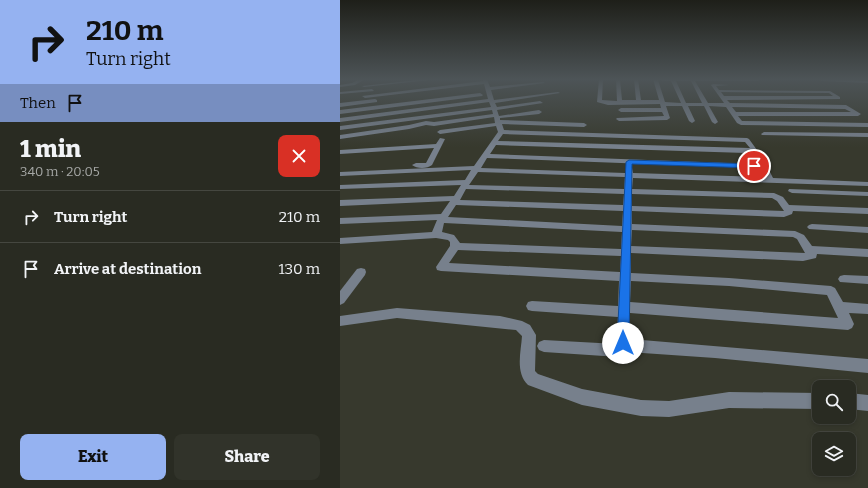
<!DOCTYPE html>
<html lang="en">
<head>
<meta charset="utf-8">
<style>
	:root { --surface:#292b22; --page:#31332a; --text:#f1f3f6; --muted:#a5a7a5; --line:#454740; --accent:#95b2f1 }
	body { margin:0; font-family:Bitter,serif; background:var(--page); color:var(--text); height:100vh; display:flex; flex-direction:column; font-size:15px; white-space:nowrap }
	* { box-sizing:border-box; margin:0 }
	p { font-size:13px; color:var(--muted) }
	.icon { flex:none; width:22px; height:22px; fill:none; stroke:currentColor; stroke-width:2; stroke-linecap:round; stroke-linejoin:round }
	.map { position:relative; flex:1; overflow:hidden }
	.sheet { display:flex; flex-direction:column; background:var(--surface); width:340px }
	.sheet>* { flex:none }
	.hud { background:#95b2f1; color:#111; overflow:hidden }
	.controls { position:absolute; left:472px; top:380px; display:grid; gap:8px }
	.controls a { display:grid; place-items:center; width:44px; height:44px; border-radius:8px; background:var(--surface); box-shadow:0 2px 6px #0003,0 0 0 1px var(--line); font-size:20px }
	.pin { position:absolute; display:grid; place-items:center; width:34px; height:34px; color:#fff; margin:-17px; border:2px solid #fff; border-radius:50%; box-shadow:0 1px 4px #0007 }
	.me { position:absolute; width:44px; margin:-22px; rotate:0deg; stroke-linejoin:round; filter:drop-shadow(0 0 3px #0008) }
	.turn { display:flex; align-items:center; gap:14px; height:84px; padding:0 20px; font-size:18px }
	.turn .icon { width:52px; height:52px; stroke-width:2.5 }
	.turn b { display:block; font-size:28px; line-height:34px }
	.then { display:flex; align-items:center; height:38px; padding:0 20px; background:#0003; gap:8px; font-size:15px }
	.round { display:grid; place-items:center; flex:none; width:42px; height:42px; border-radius:8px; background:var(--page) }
	.headline { display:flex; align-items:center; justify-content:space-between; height:68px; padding:0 20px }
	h1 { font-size:24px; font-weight:800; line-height:30px }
	.button { display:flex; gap:8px; margin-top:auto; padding:8px 20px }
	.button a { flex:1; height:46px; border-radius:8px; background:var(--accent); color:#111; font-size:16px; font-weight:800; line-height:46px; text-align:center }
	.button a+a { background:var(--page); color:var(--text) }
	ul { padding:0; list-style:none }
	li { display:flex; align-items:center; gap:12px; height:52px; padding:0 20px; border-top:1px solid var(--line) }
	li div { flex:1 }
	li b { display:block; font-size:15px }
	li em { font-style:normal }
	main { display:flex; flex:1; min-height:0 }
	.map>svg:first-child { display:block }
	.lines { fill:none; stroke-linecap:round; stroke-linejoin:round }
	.minor { fill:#77808c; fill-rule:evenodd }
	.route { fill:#1a73e8; stroke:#114b97 }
</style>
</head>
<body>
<main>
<section class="sheet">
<div class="hud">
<div class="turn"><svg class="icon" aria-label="right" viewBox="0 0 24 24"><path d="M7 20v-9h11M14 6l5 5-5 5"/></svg><div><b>210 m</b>Turn right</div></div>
<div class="then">Then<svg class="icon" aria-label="arrive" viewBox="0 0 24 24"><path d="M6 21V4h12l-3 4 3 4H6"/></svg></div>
</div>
<div class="headline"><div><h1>1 min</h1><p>340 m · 20:05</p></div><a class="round" style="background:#d93025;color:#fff"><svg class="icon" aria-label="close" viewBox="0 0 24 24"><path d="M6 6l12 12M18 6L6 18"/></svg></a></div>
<ul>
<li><svg class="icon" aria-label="right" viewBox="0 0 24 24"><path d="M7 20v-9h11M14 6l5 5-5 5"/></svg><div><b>Turn right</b></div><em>210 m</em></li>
<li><svg class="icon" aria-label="arrive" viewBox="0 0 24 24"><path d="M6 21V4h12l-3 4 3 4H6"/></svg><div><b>Arrive at destination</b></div><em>130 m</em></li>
</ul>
<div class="button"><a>Exit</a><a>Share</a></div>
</section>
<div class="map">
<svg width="528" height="488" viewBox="0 0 528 488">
	<rect width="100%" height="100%" fill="#37392d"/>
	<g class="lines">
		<!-- minor -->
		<g class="minor">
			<path d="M20,79h5l-10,6 -15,2v-2l12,-2z"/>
			<path d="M87,79h12l-75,8 -2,-1z"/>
			<path d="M143,79h4l3,8 53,-5 2,1 -54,7 3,10 64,-8 2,1 -65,10 2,4 43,-6 3,2 -46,7 2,6 40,-6 3,2 -3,2 -39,4v2l84,3 3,2 -3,2 -82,-3 2,6 243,8 2,1 8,11 -11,3 -250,-8 -6,9 264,10 13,2 6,12 95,4v4l-235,-8 -1,11 142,4 9,4 6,8 79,3v6l-75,-3 -1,3 -8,3 -152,-6v13l163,7 9,4 8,11 56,3v8l-51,-3 -1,4 -13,3 -172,-8v20l98,5 102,8 4,2 8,14 25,2v10l-19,-1 5,11 -2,4 -4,2 -218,-17v26l238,20v14l-153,-15 -87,-6 -9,5 -75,-5 -5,-2 -2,-4 2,-4 5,-2 73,4h1l-2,-5 2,-22 -86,-6 -4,-1 -2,-4 2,-4 4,-1 86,5 1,-25 -178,-10 -4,-1 -1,-3 14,-21v-4l-2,-2 -12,-2 -96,6v-6l92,-6 5,-12 -97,4v-6l101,-4 9,-13 -110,5v-6l114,-4 7,-11 -121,4v-4l125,-5 6,-10 -131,6v-4l134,-6 24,-34 -2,-6 -56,8 -3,-2 3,-2 55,-7 -1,-6 -60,9 -8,-1 -17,4 -69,10v-4l69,-10 17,-4 8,1 59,-8 -1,-4 -152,20v-4l151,-19 -2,-5 -149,20v-4l148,-19 -4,-15 -119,14 -3,-2 121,-15zM163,134l242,8 5,6 -252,-7zM147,158l267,10 7,2 4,7 -132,-4 -1,-5h-6l-1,5 -144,-5zM138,172l147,5 -1,12 -155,-4zM126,189l158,5 -1,11 -163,-5zM292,194l140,4 5,3 7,10 -152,-5zM116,205l167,6 -1,15 -174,-9zM104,223l178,9 -1,17 -161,-6 -6,-8 -12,-3zM292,230l161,7 4,2 8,14 -174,-7zM118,250l163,6 -1,16 -171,-9zM291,281l98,5 98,9 11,23 -208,-16z"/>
			<path d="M259,79h4l-1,21 15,1 -1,-22h4l2,21h14l-2,-21h4l3,21h18l-6,-21h105l2,1 -2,1h-63l13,22h16l-13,-18 2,-1 16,1 -13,1 3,4 111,1 10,6v2l-113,1 3,3 116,2 15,9 -3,2h-120l4,5 126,2v4l-127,-2 -4,-2 -11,-16 -17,-1 9,16 -3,2 -3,-2 -8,-16h-16l7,15 -3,2 -3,-2 -7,-15h-16l4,12 -3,2 -48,1 -3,-2 1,-1 47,-2 -2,-4h-41l-3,-2 3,-2h40l-1,-4 -52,1 -11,-3zM318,80l13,1 10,22 -16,-1zM336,81h15l11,22h-16zM381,92l108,1 4,3h-109zM392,107l113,2 6,3h-115z"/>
			<path d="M478,79l50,2v2l-46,-2z"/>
			<path d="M32,89l2,2 -34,3v-2z"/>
			<path d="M140,93l3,2 -1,1 -142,18v-4z"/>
			<path d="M35,99l2,1v2l-37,5v-4z"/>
			<path d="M424,132l104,1v4l-106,-2 -1,-1z"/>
			<path d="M100,138l5,1 -13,26c-5,4 -15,4 -20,0l4,-2h10l8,-15 -94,6v-4l96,-6z"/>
			<path d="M449,189l79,3v4l-76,-3 -4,-2z"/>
			<path d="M472,224l56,3v6l-59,-4 -2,-2 2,-2z"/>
			<path d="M21,268l4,1 1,3 -1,3 -21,28 -4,2v-14l17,-22z"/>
			<path d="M504,275l24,1v8l-28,-2 -2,-3 2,-3z"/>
			<path d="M57,308l103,8 22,5 8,4 6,10 -1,36 3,3 44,15 59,11 28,1 60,-9 90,1v16l-90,-1 -60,9 -28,-1 -59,-11 -54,-20c-13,-13 -7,-33 -6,-49l-6,-6 -119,-12 -57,8v-10z"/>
			<path d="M509,393l19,2v16l-19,-2z"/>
		</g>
	</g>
	<!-- sky -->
	<linearGradient id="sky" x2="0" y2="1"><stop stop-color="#1e1f19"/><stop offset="0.54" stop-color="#4d5457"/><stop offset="1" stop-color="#4d5457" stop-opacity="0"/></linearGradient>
	<rect width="528" height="147" fill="url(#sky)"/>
	<!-- route -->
	<path class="route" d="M289,160l125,4 3,2 -3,2 -122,-4 -3,179 -2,4 -4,2 -4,-2 -2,-4 9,-181z"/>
</svg>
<div class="controls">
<a><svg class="icon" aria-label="search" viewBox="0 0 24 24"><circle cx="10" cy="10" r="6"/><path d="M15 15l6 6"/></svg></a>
<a><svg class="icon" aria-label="layers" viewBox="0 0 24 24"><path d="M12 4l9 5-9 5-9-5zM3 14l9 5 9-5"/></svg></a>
</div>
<div class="pin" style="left:414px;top:166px;background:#d93025"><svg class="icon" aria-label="arrive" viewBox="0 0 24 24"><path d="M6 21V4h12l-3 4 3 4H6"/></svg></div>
<svg class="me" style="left:283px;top:343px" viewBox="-20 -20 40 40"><circle r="19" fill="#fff"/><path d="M0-13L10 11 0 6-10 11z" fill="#1a73e8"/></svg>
</div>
</main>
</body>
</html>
